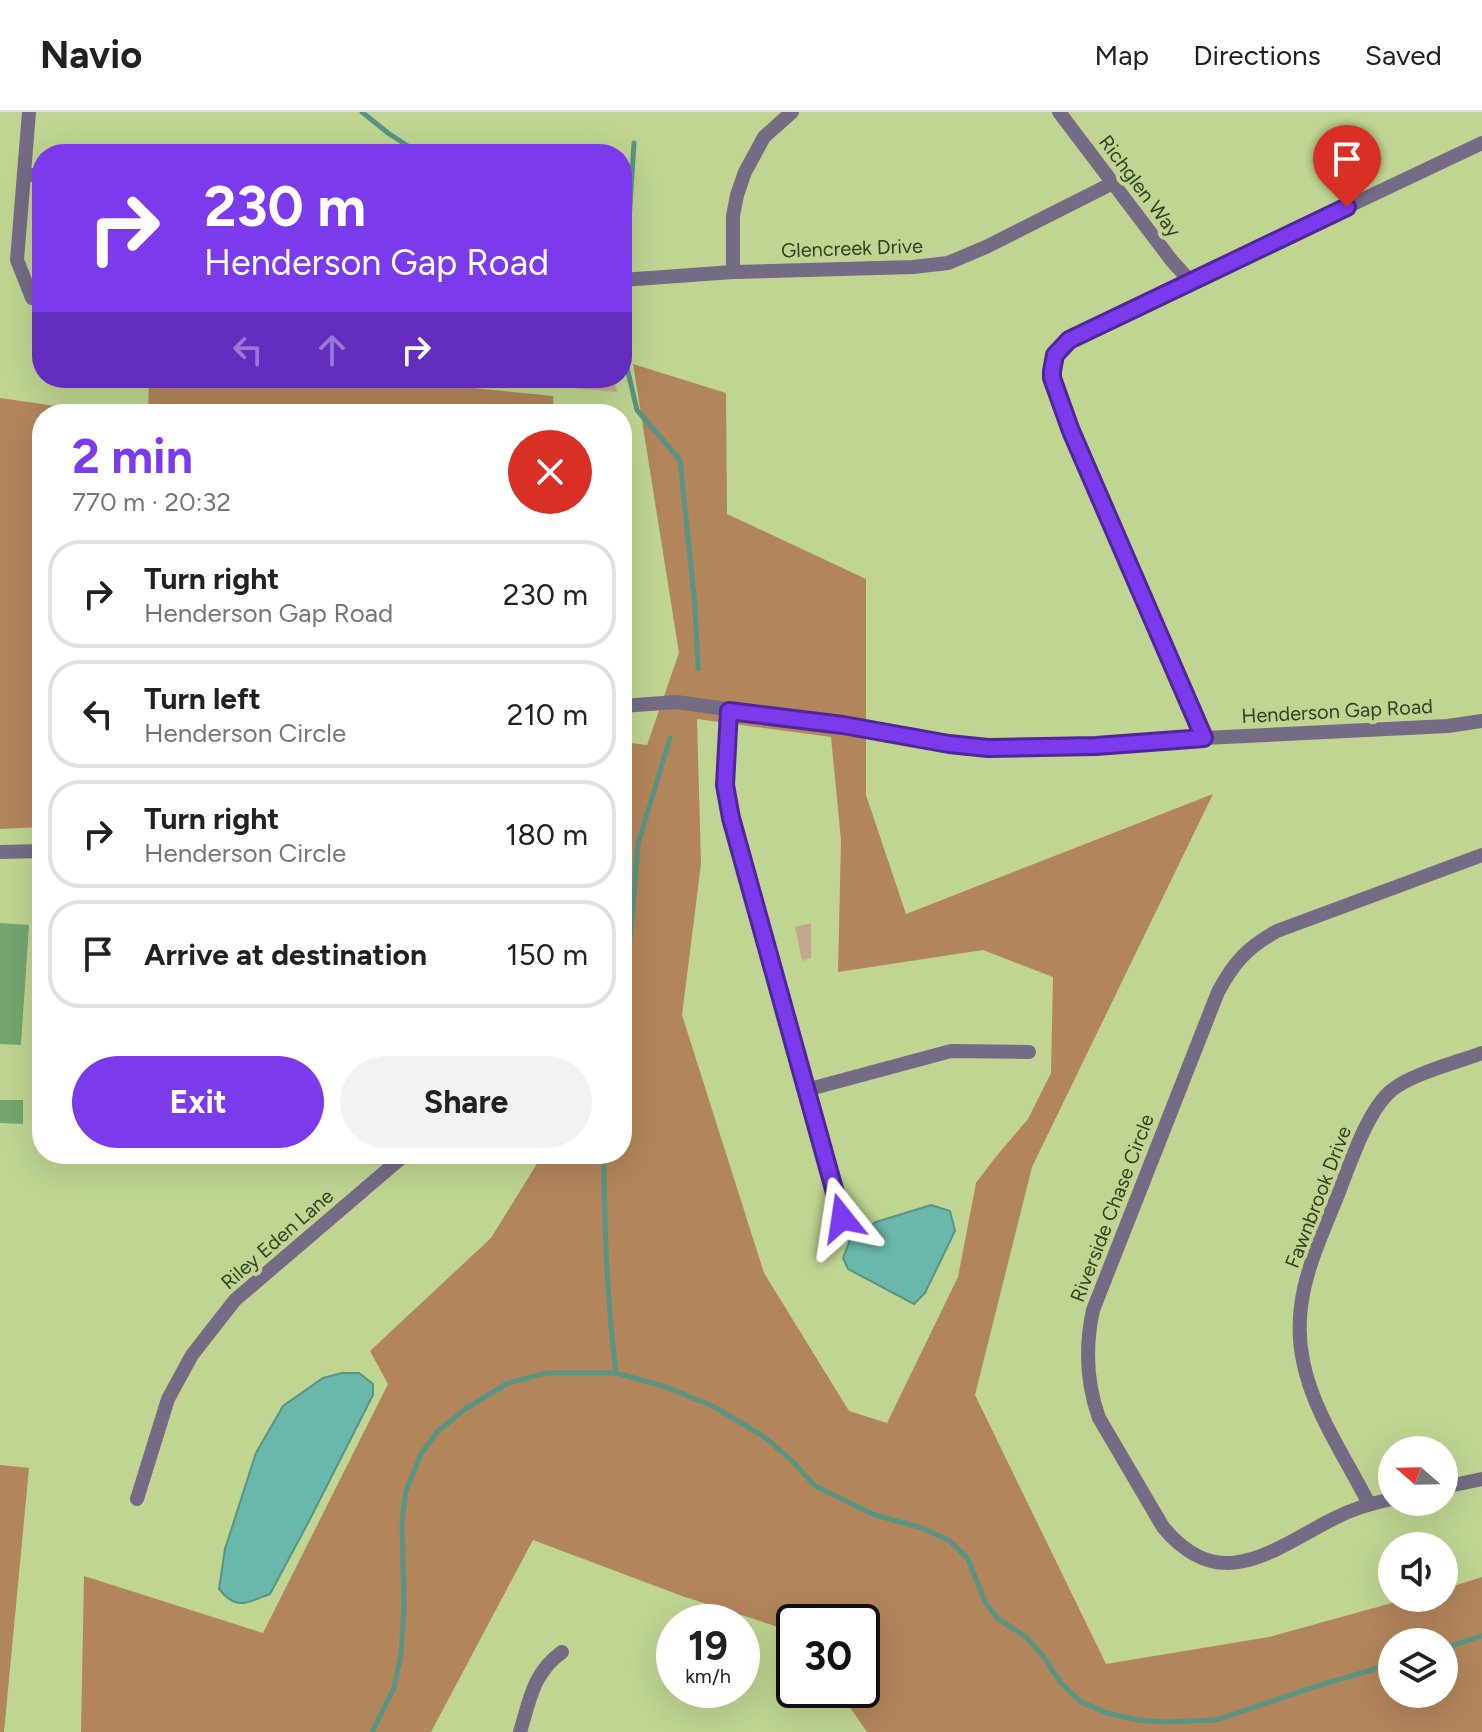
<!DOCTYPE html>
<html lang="en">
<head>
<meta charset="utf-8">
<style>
	:root { --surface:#fff; --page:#f2f2f2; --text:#202124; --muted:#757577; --line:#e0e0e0; --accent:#7c3aed }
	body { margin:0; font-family:Figtree,sans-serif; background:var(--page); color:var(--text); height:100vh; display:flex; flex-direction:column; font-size:30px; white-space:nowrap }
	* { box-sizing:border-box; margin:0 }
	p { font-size:26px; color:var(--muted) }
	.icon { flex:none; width:44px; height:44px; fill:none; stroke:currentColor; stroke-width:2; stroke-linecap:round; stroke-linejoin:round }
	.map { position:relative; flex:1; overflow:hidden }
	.side { position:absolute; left:32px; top:292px; width:600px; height:760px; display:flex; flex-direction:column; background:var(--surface); border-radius:32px; box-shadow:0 8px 32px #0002 }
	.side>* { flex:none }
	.guide { position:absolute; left:32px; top:32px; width:600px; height:244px; border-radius:32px; box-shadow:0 8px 32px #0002; background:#7c3aed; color:#fff; overflow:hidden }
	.needle { width:52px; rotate:290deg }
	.fabs { position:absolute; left:1378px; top:1324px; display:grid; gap:16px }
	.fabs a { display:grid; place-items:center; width:80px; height:80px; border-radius:50%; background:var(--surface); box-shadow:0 8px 32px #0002; font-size:40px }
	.speed { position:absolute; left:656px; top:1492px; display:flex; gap:16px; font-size:40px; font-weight:700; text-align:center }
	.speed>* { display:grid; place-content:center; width:104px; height:104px; border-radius:50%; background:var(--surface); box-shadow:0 8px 32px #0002; line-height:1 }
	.speed small { font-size:20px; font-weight:400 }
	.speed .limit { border:4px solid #111; border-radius:12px; background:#fff; color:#111 }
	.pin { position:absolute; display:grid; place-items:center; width:68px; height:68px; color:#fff; margin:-82px -34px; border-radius:50% 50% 50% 0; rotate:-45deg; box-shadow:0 0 8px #0007 }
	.pin .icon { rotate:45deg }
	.me { position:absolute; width:88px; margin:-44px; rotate:345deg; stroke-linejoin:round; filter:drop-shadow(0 0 6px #0008) }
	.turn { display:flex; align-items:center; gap:28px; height:168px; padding:0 40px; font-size:36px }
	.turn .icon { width:104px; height:104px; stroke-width:2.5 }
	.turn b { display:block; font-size:56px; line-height:68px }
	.lanes { display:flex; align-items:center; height:76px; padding:0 40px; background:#0003; justify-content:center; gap:40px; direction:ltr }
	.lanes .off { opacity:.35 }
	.round { display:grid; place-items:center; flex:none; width:84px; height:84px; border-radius:42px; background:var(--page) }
	.headline { display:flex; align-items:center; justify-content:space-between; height:136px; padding:0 40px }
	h1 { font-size:48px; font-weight:700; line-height:60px; color:var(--accent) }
	.cta { display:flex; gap:16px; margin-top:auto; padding:16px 40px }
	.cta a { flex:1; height:92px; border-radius:48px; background:var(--accent); color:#fff; font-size:32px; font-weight:700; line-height:92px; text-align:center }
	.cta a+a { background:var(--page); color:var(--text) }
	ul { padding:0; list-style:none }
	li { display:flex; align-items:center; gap:24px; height:108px; margin:0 16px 12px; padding:0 24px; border:4px solid var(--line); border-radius:32px }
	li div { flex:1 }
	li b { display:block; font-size:30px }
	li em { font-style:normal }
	header { display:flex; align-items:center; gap:48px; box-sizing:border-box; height:112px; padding:0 40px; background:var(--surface); border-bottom:2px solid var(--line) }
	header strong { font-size:38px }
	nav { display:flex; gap:44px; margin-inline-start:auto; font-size:28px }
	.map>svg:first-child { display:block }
	.green { fill:#c4a78e }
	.forest { fill:#b3855b; fill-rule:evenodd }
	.water { fill:#6ab8ac; stroke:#5a9483; stroke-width:2 }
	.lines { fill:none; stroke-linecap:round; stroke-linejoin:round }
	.stream { stroke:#5a9483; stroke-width:5 }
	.building { fill:#74a570 }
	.minor { stroke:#756b85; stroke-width:14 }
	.route-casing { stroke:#51269a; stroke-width:20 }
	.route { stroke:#7c3aed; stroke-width:14 }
	.labels { text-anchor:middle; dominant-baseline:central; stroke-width:8; stroke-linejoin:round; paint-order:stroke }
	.street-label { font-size:20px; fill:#363f23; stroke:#bfd591 }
</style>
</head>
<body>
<header>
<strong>Navio</strong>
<nav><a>Map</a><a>Directions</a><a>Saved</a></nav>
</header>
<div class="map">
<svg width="1482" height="1620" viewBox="0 0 1482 1620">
	<rect width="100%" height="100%" fill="#bfd591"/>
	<!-- green -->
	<g class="green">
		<path d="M549,266h66l2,14 -68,-6z"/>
		<path d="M811,811v35l-9,3 -7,-34z"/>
	</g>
	<!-- forest -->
	<g class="forest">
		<path d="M633,252l93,29 1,121 139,65v216l40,119 307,-120 -181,373 -57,228 131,269 163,-27 141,-39h34v-9l38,-12v155h-615l-29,-42h24v-68h-68v10l-112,-36 -149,-56 -102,192h-350l3,-156 179,57 125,-249 -18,-33 121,-113 52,-84h79v-412l25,3 32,-92zM697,607l134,18 10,103 -3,132 145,-22 70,27 -2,96 -23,46 -34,40 -18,24 -18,94 -71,146 -38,-12 -85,-138 -82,-258 19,-151zM1392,1530h52v52h-52z"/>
		<path d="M149,266h227l177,18 1,18h-406z"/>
		<path d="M0,286l83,12v4h-41v413l-42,2z"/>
		<path d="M0,1353l29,3 -25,264h-4z"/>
	</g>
	<!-- water -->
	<g class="water">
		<path d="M931,1093l19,6 5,20 -30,62 -11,11 -66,-35 -5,-11 7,-18 26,-18z"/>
		<path d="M342,1261h17l14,11v11l-65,128 -38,71c-24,9 -33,17 -51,-5l6,-40 31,-96 27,-47 40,-28z"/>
	</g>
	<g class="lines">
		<!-- stream -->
		<g class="stream">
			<path d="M362,0l26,21 32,21"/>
			<path d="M622,121l7,-12 5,-78"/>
			<path d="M622,234l15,64 43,50 15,146 3,63"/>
			<path d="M622,883l9,-63 7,-88 32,-106"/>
			<path d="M604,1042c0,74 3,146 12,219"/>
			<path d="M1444,1536l38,-12"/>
			<path d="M372,1620l22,-44 7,-34 3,-46 -2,-89 4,-28 15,-37 16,-22 28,-23 43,-26 38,-10h70l47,13 50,20 53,32 28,25 21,23 60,29 47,13 28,13 18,18 17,43 12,16 29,19 17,19 18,27 20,19 26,11 32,7 26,2 51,-2 98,-33 78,-23"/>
		</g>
	</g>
	<!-- building -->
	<g class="building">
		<path d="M0,811l29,2 -8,120 -21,-1z"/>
		<path d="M0,988h23v24l-23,-1z"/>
	</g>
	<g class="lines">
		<!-- minor -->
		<g class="minor">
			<path d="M29,0l-12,148 15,38"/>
			<path d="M1059,0l113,149 19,21"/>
			<path d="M24,63h18"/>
			<path d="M733,160v-56l4,-21 8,-23 19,-35 28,-25"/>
			<path d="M622,168l111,-8 180,-5 35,-4 38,-16 127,-64"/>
			<path d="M622,594l54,-4 167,23 106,19 39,4 108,-2 108,-8 244,-12 34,-5"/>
			<path d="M729,599l-4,74 6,33 111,400"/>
			<path d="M1204,626l-133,-307 -19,-53c-3,-36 35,-47 62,-61l368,-174"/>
			<path d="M0,740l42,-1"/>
			<path d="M806,978l145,-39 78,1"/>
			<path d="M1444,1375l38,-8"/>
			<path d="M137,1387l31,-100 24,-44 43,-55 165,-141 4,-5"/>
			<path d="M1392,1387c-20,4 -40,10 -59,20 -61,31 -113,77 -170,8l-64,-109c-13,-36 -14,-71 -6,-108l125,-318c16,-30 29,-44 59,-61l205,-76"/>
			<path d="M1369,1392c-23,-46 -56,-92 -66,-143 -5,-24 -4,-49 1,-72 7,-32 21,-62 33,-92 12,-30 30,-87 55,-107 19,-16 66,-28 90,-37"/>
			<path d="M520,1620c10,-33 13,-59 42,-80"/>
		</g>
	</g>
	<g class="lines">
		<defs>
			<path id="route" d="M842,1106l-111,-400 -6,-33 4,-74 114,14 106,19 39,4 108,-2 108,-8 -133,-307 -19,-53v-7l3,-16 14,-15 278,-133"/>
		</defs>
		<!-- route casing -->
		<use href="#route" class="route-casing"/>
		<!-- route -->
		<use href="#route" class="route"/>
	</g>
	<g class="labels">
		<!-- street labels -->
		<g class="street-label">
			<text transform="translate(1140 74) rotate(53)">Richglen Way</text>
			<text transform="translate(852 136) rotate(-2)">Glencreek Drive</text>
			<text transform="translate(1337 599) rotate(-3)">Henderson Gap Road</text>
			<text transform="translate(1318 1085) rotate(-69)">Fawnbrook Drive</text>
			<text transform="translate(1112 1096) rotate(-69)">Riverside Chase Circle</text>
			<text transform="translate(277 1127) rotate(-41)">Riley Eden Lane</text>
		</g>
	</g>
</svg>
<div class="fabs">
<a><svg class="needle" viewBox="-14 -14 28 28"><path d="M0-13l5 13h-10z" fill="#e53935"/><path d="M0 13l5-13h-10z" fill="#757577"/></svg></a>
<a><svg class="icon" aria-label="sound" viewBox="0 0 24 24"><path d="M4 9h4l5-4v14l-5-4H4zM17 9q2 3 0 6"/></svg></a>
<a><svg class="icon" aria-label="layers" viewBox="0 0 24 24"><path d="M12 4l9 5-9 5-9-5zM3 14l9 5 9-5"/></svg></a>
</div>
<div class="speed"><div>19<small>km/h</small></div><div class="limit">30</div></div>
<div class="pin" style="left:1347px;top:95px;background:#d93025"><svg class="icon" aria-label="arrive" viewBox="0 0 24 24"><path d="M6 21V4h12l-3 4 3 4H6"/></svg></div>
<svg class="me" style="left:842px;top:1106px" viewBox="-20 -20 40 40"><path d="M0-17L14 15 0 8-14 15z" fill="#7c3aed" stroke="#fff" stroke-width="4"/></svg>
<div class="guide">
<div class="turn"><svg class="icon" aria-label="right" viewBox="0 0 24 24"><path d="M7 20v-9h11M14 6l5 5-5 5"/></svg><div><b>230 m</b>Henderson Gap Road</div></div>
<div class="lanes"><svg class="icon off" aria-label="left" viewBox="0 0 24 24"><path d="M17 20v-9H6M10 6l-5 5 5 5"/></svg><svg class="icon off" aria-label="ahead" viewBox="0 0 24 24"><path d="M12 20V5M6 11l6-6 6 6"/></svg><svg class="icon" aria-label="right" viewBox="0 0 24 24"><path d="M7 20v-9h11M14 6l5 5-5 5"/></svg></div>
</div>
<section class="side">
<div class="headline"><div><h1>2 min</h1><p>770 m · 20:32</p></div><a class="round" style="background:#d93025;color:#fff"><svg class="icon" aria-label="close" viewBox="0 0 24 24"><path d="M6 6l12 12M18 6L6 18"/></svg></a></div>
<ul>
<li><svg class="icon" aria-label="right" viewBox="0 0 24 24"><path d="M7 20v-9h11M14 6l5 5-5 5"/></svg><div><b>Turn right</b><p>Henderson Gap Road</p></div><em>230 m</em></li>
<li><svg class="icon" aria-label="left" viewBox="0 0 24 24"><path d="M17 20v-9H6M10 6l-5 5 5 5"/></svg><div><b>Turn left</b><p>Henderson Circle</p></div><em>210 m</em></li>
<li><svg class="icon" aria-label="right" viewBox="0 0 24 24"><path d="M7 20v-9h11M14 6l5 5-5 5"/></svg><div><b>Turn right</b><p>Henderson Circle</p></div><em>180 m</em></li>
<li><svg class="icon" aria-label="arrive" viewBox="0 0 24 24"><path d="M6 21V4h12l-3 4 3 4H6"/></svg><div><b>Arrive at destination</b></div><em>150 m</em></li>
</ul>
<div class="cta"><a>Exit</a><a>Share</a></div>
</section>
</div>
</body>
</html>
